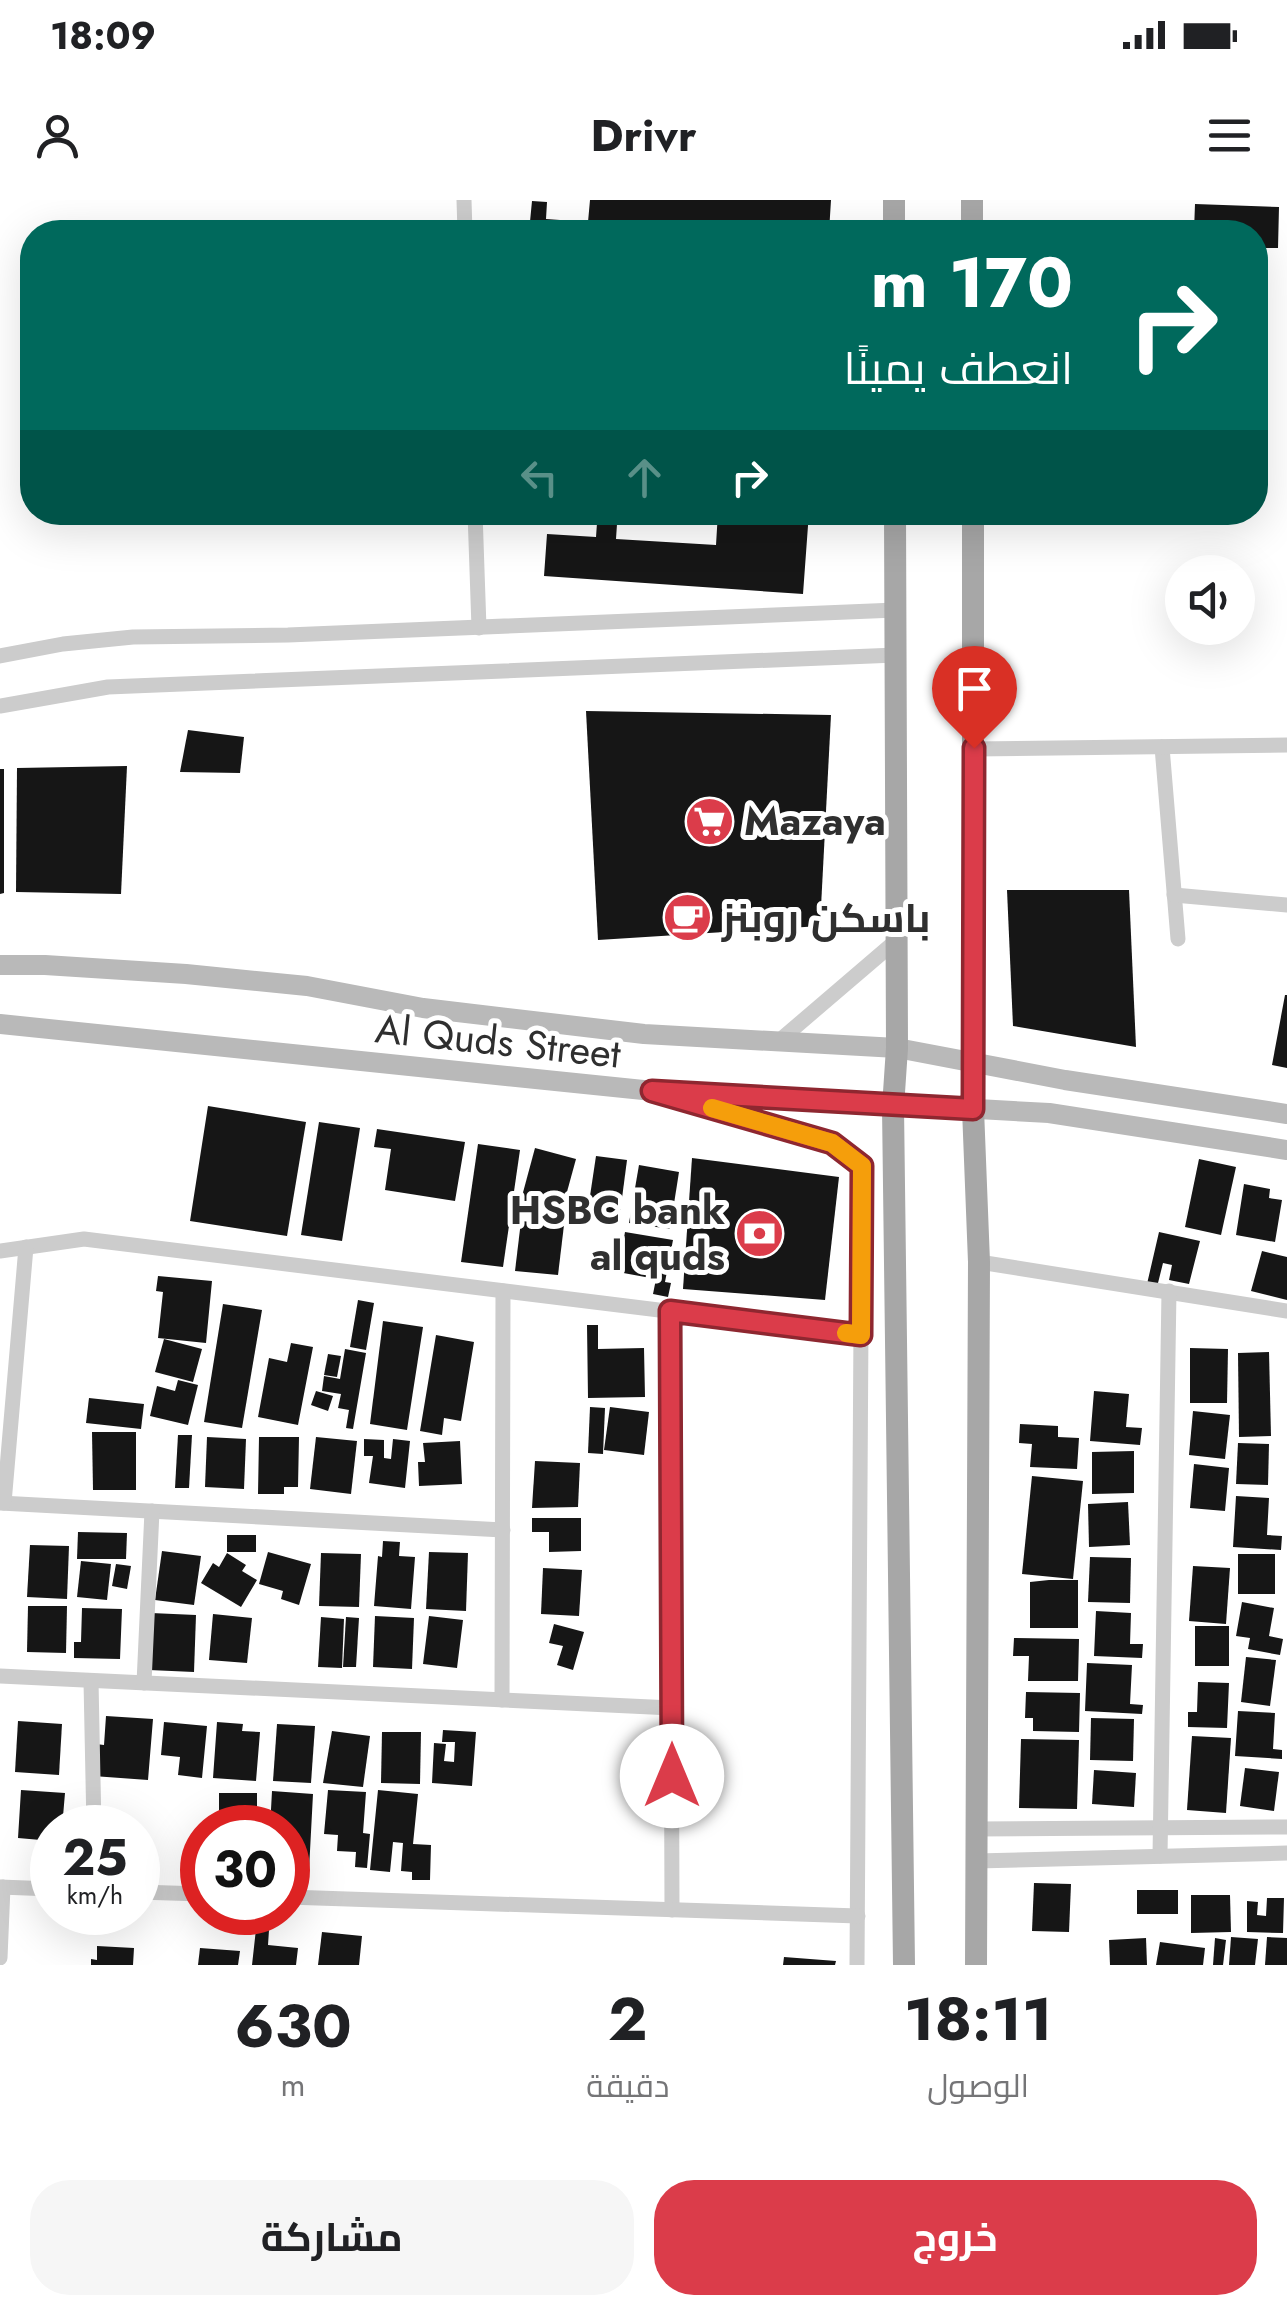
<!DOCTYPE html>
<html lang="ar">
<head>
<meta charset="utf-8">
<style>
	:root { --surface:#fff; --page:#f6f6f6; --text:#202124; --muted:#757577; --accent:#db3c4a }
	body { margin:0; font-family:Jost,Cairo,sans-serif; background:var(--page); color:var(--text); direction:rtl; height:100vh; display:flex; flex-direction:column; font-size:38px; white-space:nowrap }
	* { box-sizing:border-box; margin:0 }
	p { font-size:32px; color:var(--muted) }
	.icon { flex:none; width:55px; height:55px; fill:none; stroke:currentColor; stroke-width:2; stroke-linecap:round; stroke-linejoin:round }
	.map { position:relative; height:1765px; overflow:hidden; direction:ltr }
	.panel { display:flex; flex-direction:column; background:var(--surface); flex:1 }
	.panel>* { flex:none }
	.hud { position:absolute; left:20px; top:20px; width:1248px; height:305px; border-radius:40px; box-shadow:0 10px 40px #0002; direction:rtl; background:#00695c; color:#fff; overflow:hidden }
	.controls { position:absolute; left:1165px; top:355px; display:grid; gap:20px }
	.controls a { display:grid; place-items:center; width:90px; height:90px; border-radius:50%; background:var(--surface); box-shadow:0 10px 40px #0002; font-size:50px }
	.speed { position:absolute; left:30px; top:1605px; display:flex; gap:20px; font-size:50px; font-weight:700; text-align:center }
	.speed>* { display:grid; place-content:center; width:130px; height:130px; border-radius:50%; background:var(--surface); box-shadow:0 10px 40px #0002; line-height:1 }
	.speed small { font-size:25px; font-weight:400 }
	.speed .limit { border:15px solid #d22; background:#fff; color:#111 }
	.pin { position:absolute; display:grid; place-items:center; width:85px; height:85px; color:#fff; margin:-102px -42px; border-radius:50% 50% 50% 0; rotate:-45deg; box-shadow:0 0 10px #0007 }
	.pin .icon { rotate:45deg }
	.me { position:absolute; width:110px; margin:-55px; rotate:0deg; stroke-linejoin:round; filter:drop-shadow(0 0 8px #0008) }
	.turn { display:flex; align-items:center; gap:35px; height:210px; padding:0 30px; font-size:45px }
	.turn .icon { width:130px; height:130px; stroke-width:2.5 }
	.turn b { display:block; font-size:70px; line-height:85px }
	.lanes { display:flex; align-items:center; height:95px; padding:0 30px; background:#0003; justify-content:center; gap:50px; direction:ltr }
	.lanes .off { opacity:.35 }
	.eta { display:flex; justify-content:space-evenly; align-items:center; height:170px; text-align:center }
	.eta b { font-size:60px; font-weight:700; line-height:70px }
	.primary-button { display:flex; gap:20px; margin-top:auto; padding:20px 30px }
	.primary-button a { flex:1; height:115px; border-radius:40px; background:var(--accent); color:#fff; font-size:40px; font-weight:700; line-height:115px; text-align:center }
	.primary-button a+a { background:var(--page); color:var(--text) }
	.status { display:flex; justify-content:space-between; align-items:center; height:70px; padding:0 50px; background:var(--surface); direction:ltr }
	.status svg { height:28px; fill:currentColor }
	header { display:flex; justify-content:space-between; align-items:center; height:130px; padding:0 30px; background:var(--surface); font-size:45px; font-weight:700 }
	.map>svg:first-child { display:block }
	.building { fill:#161616 }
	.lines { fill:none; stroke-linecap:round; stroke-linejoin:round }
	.minor { stroke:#ccc; stroke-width:15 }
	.secondary { stroke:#b9b9b9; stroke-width:20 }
	.primary { stroke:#a7a7a7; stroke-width:22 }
	.route-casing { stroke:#8e2730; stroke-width:25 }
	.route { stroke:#db3c4a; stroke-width:18 }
	.slow { stroke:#f59e0b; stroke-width:18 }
	.labels { text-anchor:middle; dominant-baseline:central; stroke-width:10; stroke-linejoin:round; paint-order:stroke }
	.poi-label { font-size:40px; font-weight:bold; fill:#2f2f2f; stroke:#fff; text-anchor:start }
	.street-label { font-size:40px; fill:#2f2f2f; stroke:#fff }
</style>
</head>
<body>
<div class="status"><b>18:09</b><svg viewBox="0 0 49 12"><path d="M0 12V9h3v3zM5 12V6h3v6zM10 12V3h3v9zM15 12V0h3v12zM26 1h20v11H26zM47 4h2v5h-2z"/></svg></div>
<header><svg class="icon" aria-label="menu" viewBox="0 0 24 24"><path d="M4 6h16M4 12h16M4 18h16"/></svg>Drivr<svg class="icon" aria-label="person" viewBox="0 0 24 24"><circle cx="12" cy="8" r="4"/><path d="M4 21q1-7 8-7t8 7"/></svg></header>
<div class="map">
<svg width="1287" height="1765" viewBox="0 0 1287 1765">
	<rect width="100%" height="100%" fill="#fff"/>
	<!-- building -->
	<g class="building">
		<path d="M590,0h241l-2,32h-300l3,-31 15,1 -1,17 42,3z"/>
		<path d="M1195,4l84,3 -1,41h-23v-16l-61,-1z"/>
		<path d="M718,312h91l-6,82 -259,-18 3,-42 49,3 1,-14 20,1 -1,15 100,6z"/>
		<path d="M586,511l245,4 -11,211 -222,14z"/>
		<path d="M188,530l56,7 -4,36 -60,-1z"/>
		<path d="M127,566l-6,128 -105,-2 1,-124z"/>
		<path d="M0,569h4v124l-4,1z"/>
		<path d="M1007,690h122l7,157 -123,-21z"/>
		<path d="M1285,795h2v73l-15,-3z"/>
		<path d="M208,906l98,16 -19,114 -97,-15z"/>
		<path d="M319,922l41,6 -18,113 -41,-6z"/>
		<path d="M377,929l88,13 -10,59 -70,-11 6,-41 -17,-2z"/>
		<path d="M478,944l42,6 -17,117 -42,-5z"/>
		<path d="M535,948l41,11 -17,62 -41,-10z"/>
		<path d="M596,956l31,4 -8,61 -32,-5z"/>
		<path d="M692,958l147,19 -14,123 -142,-11z"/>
		<path d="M1199,959l37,8 -15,68 -36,-8z"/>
		<path d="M639,965l40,7 -9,57 -41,-6z"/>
		<path d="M1244,984l26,5 -1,9 13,2 -7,42 -39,-7z"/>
		<path d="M521,1021l43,4 -6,50 -43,-4z"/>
		<path d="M625,1032l48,8 -8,42 6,1 -3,14 -15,-3 3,-15 -38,-7z"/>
		<path d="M1159,1032l41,9 -11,43 -20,-4 3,-15 -9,-2 -6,24 -10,-3z"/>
		<path d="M1262,1051l25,6v43l-36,-9z"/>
		<path d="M158,1076l54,5 -6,62 -48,-5 5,-46 -7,-1z"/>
		<path d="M358,1100l16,3 -8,47 -16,-3z"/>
		<path d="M223,1104l39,6 -20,118 -38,-6z"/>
		<path d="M383,1121l40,6 -16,103 -37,-6z"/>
		<path d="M587,1125h11v24l46,-1 1,49 -57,1z"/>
		<path d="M436,1135l38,7 -13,79 -17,-3 -2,17 -22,-4z"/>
		<path d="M164,1139l38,10 -9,33 -38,-10z"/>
		<path d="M291,1143l22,4 -15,78 -40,-8 11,-59 18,4z"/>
		<path d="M1190,1148l38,1 -1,54h-37z"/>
		<path d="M345,1149l21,4 -13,76 -7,-1 3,-18 -11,-2 3,-14 -19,-3 2,-15 16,3z"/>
		<path d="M1269,1152l2,84 -32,1 -1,-84z"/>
		<path d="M328,1154l13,2 -4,21 -13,-2z"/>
		<path d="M178,1180l20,5 -10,40 -38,-9 7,-30 18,5z"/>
		<path d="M316,1191l17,5 -5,15 -17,-6z"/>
		<path d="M1094,1191l35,3 -3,33 16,1 -2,17 -50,-4z"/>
		<path d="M89,1198l55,6 -3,25 -55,-6z"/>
		<path d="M590,1207l15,1 -2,46 -15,-1z"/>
		<path d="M610,1207l39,5 -5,43 -40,-5z"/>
		<path d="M1193,1211l37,4 -5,44 -36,-4z"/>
		<path d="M1020,1224l38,2v11l21,1 -2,31 -47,-2 2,-23 -13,-1z"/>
		<path d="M92,1232h44v58h-43z"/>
		<path d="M178,1235h14l-3,53h-14z"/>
		<path d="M207,1237l39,2 -2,50 -39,-2z"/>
		<path d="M259,1237h40l-1,50h-14v7h-26z"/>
		<path d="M316,1237l41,4 -6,53 -41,-5z"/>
		<path d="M364,1239l20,1v18l7,1 2,-20 17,2 -5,47 -36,-5 4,-27h-9z"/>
		<path d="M460,1241l2,43 -43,2 -1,-24h7l-2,-19z"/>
		<path d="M1238,1243l31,1 -1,41 -32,-1z"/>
		<path d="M1134,1251v42l-42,1v-42z"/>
		<path d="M535,1261l45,2 -2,44 -46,1z"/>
		<path d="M1194,1264l35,4 -4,43 -35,-3z"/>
		<path d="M1032,1276l51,5 -10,98 -51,-5z"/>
		<path d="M1236,1296l33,2 -2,37 15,1 -1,14 -48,-3z"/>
		<path d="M1128,1302l2,43 -41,2 -1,-43z"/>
		<path d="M532,1318h49v33l-32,1v-20h-17z"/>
		<path d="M78,1332l49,1 -1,26h-49z"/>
		<rect x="227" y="1335" width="29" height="17"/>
		<path d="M383,1341l17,1 -1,14 16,1 -4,52 -37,-3 4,-50 4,1z"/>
		<path d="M30,1345l39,1 -2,53 -40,-2z"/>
		<path d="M162,1351l39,5 -7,49 -39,-5z"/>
		<path d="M268,1352l43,12 -12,41 -18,-6 2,-8 -24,-7z"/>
		<path d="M429,1352l39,1 -2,58 -40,-2z"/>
		<path d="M227,1353l19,12 -4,6 15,9 -16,27 -40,-24 12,-20 6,4z"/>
		<path d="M321,1353l40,1 -2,53 -40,-1z"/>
		<rect x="1238" y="1354" width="37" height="40"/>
		<path d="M1090,1357l41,1 -1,45 -42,-1z"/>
		<path d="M81,1361l30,3 -4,36 -30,-3z"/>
		<path d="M116,1364l15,2 -4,23 -15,-3z"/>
		<path d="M1193,1366l37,2 -4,56 -37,-3z"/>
		<path d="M543,1368l39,2 -3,46 -38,-2z"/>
		<path d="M1049,1380h29v48h-48v-46z"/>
		<path d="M1242,1402l32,6 -5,28 14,3 -3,16 -32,-6 2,-11 -14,-2z"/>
		<path d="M28,1406h39l-1,47 -39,-1z"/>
		<path d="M82,1408l40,1 -2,50 -46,-1v-16h7z"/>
		<path d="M1096,1411l35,2 -1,31h13l-1,14 -48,-2z"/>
		<path d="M151,1413l45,2 -2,57 -45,-2z"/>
		<path d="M213,1414l39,4 -5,45 -38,-3z"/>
		<path d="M375,1416l39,2 -2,51 -39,-2z"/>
		<path d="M429,1416l34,4 -6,48 -34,-4z"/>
		<path d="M321,1417l23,2 -2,49 -24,-1z"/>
		<path d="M346,1417l13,1 -3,49h-13z"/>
		<path d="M554,1424l30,8 -11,38 -16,-5 6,-19 -14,-3z"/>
		<rect x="1195" y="1426" width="34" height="40"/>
		<path d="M1014,1438l65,1 -1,42h-50l1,-25h-16z"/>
		<path d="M1246,1457l30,3 -6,46 -29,-4z"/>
		<path d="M1087,1463l45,2 -2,39 13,1 -1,9 -57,-3z"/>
		<path d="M1198,1482l31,1 -2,45 -39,-1v-15h9z"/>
		<path d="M1026,1492l54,1 -1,39 -46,-1v-13h-8z"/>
		<path d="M1238,1511l37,2 -2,36 9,1v9l-47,-3z"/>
		<path d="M106,1516l47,3 -5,61 -55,-4 3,-32 8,1z"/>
		<path d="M1091,1518l43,1 -1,42 -43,-1z"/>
		<path d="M18,1521l44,3 -3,51 -44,-3z"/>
		<path d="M164,1522l43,4 -5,52 -24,-3 2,-18 -19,-2z"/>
		<path d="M217,1522l26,2 -1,7 18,1 -4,49 -43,-3z"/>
		<path d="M277,1524l38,2 -4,57 -38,-2z"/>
		<path d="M443,1530l33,2 -4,54 -40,-3 2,-40 12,1 -2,17 10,1 1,-20h-13z"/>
		<path d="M332,1531l38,5 -7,51 -40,-4z"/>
		<path d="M382,1532h39l-1,52 -39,-1z"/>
		<path d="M1192,1536l39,2 -5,75 -39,-3z"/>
		<path d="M1021,1539l58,1 -2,69 -58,-1z"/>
		<path d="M1245,1568l34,4 -5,39 -34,-5z"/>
		<path d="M1094,1570l42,3 -2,34 -42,-3z"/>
		<path d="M21,1590l44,3 -3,35h-10v13l-34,-3z"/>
		<path d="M328,1590l38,2 -3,41 7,1 -3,34 -12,-1 1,-15 -19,-1 1,-16 -14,-1z"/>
		<path d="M378,1590l40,4 -5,50 18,1 -1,35h-18v-8l-11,-1 2,-28 -10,-1 -3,30 -20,-2z"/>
		<path d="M272,1591l41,3 -4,76 -21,-1v-41h-18z"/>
		<path d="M219,1593h38v35h-44v-6h6z"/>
		<path d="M1034,1683l37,1 -2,48 -37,-1z"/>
		<rect x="1137" y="1690" width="41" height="24"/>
		<path d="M1191,1695h39l1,37 -40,1z"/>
		<path d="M1267,1698h17l-1,35 -36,-1v-31l11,1 -1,13 9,1z"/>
		<path d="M256,1729l13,1 -1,15 30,3 -2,17h-44z"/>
		<path d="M322,1732l40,4 -3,29h-41z"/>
		<path d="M1231,1737l27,2 -3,26h-26z"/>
		<path d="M1267,1737l20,1v27h-22z"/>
		<path d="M1146,1738l1,27h-37l-1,-25z"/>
		<path d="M1215,1738l11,2 -3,25h-10z"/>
		<path d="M1160,1742l45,6 -2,17h-47z"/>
		<path d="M97,1746l37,2 -1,17h-42v-6l6,1z"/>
		<path d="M200,1748l40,3 -2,14h-40z"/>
		<path d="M784,1757l52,4 -1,4h-52z"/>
	</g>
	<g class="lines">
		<!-- minor -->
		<g class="minor">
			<path d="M464,0l1,32"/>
			<path d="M475,312l4,116"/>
			<path d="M0,456l63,-12 70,-7 155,-2 608,-25"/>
			<path d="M0,506l108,-19 788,-32"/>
			<path d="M1162,547l16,192"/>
			<path d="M974,549l313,-4"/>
			<path d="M1174,695l113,10"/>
			<path d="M779,841l118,-101"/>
			<path d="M676,898l156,45 30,23 -5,799"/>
			<path d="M0,1051l84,-12 777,96"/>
			<path d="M979,1062l308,49"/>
			<path d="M670,1111l2,599"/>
			<path d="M0,1303l503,27"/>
			<path d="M4,1303l22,-256"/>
			<path d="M0,1476l672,32"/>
			<path d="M91,1481l3,147"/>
			<path d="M144,1483l8,-172"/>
			<path d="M502,1500l1,-409"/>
			<path d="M976,1629l311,-2"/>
			<path d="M1160,1656l9,-565"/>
			<path d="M976,1661l311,-8"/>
			<path d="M0,1687l52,2"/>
			<path d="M138,1692l64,2"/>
			<path d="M288,1697l570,19"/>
			<path d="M0,1758l3,-71"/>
		</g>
		<!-- secondary -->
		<g class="secondary">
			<path d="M0,765h45l141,9 121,12 116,22 221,26 253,14 168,32 222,34"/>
			<path d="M0,824l653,67 396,22 238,37"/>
		</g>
		<!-- primary -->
		<g class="primary">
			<path d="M894,0v32"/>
			<path d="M972,0v32"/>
			<path d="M895,312l2,536 -4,59 11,858"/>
			<path d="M973,312v597l6,153 -3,703"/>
		</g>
	</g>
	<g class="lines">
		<defs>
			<path id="route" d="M672,1576l-2,-465 191,24 1,-169 -30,-23 -180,-52 321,18 1,-361"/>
		</defs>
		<!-- route casing -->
		<use href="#route" class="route-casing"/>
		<!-- route -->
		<use href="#route" class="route"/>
		<!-- slow -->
		<path class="slow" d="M712,908l120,35 30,23 -1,169 -15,-2"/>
	</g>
	<!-- icons -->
	<defs>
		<symbol id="supermarket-disc" viewBox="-11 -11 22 22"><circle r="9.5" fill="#db3c4a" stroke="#fff"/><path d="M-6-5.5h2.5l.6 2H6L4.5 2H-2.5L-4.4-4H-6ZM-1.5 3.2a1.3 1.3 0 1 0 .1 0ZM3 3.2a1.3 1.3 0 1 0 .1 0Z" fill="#fff"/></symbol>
		<symbol id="cafe-disc" viewBox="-11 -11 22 22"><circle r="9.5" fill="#db3c4a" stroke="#fff"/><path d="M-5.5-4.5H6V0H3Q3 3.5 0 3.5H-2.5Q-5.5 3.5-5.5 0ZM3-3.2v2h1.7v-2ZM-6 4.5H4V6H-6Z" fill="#fff"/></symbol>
		<symbol id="bank-disc" viewBox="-11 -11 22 22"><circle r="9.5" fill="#db3c4a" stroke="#fff"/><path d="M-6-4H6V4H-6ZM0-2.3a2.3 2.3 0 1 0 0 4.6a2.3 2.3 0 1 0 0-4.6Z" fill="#fff"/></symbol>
	</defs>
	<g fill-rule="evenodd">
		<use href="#supermarket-disc" x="682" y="594" width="55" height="55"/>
		<use href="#cafe-disc" x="660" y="690" width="55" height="55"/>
		<use href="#bank-disc" x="732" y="1006" width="55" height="55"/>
	</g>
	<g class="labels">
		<!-- poi labels -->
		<g class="poi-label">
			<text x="744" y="621">Mazaya</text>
			<text x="722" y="718">باسكن روبنز</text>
			<text x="725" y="1010" text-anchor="end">HSBC bank<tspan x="725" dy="46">al quds</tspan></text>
		</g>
		<!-- street labels -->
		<g class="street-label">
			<text transform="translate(498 841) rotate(6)">Al Quds Street</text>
		</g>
	</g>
</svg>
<div class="controls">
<a><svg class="icon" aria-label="sound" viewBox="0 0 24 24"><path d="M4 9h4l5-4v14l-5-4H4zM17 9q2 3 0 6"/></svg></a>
</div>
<div class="speed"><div>25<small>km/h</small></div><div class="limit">30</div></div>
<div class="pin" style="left:974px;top:548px;background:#d93025"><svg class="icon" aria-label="arrive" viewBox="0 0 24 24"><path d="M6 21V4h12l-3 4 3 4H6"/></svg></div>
<svg class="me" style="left:672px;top:1576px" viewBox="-20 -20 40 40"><circle r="19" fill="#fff"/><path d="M0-13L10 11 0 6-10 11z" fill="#db3c4a"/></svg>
<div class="hud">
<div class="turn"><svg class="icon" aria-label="right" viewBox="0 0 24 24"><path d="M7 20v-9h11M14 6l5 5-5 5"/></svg><div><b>170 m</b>انعطف يمينًا</div></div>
<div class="lanes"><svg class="icon off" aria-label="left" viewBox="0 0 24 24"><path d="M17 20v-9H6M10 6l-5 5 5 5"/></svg><svg class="icon off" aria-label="ahead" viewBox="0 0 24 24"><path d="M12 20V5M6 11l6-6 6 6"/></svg><svg class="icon" aria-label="right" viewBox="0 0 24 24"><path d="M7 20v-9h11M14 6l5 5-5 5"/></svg></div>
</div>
</div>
<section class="panel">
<div class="eta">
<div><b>18:11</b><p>الوصول</p></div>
<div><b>2</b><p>دقيقة</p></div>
<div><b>630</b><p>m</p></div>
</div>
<div class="primary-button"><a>خروج</a><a>مشاركة</a></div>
</section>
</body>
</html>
